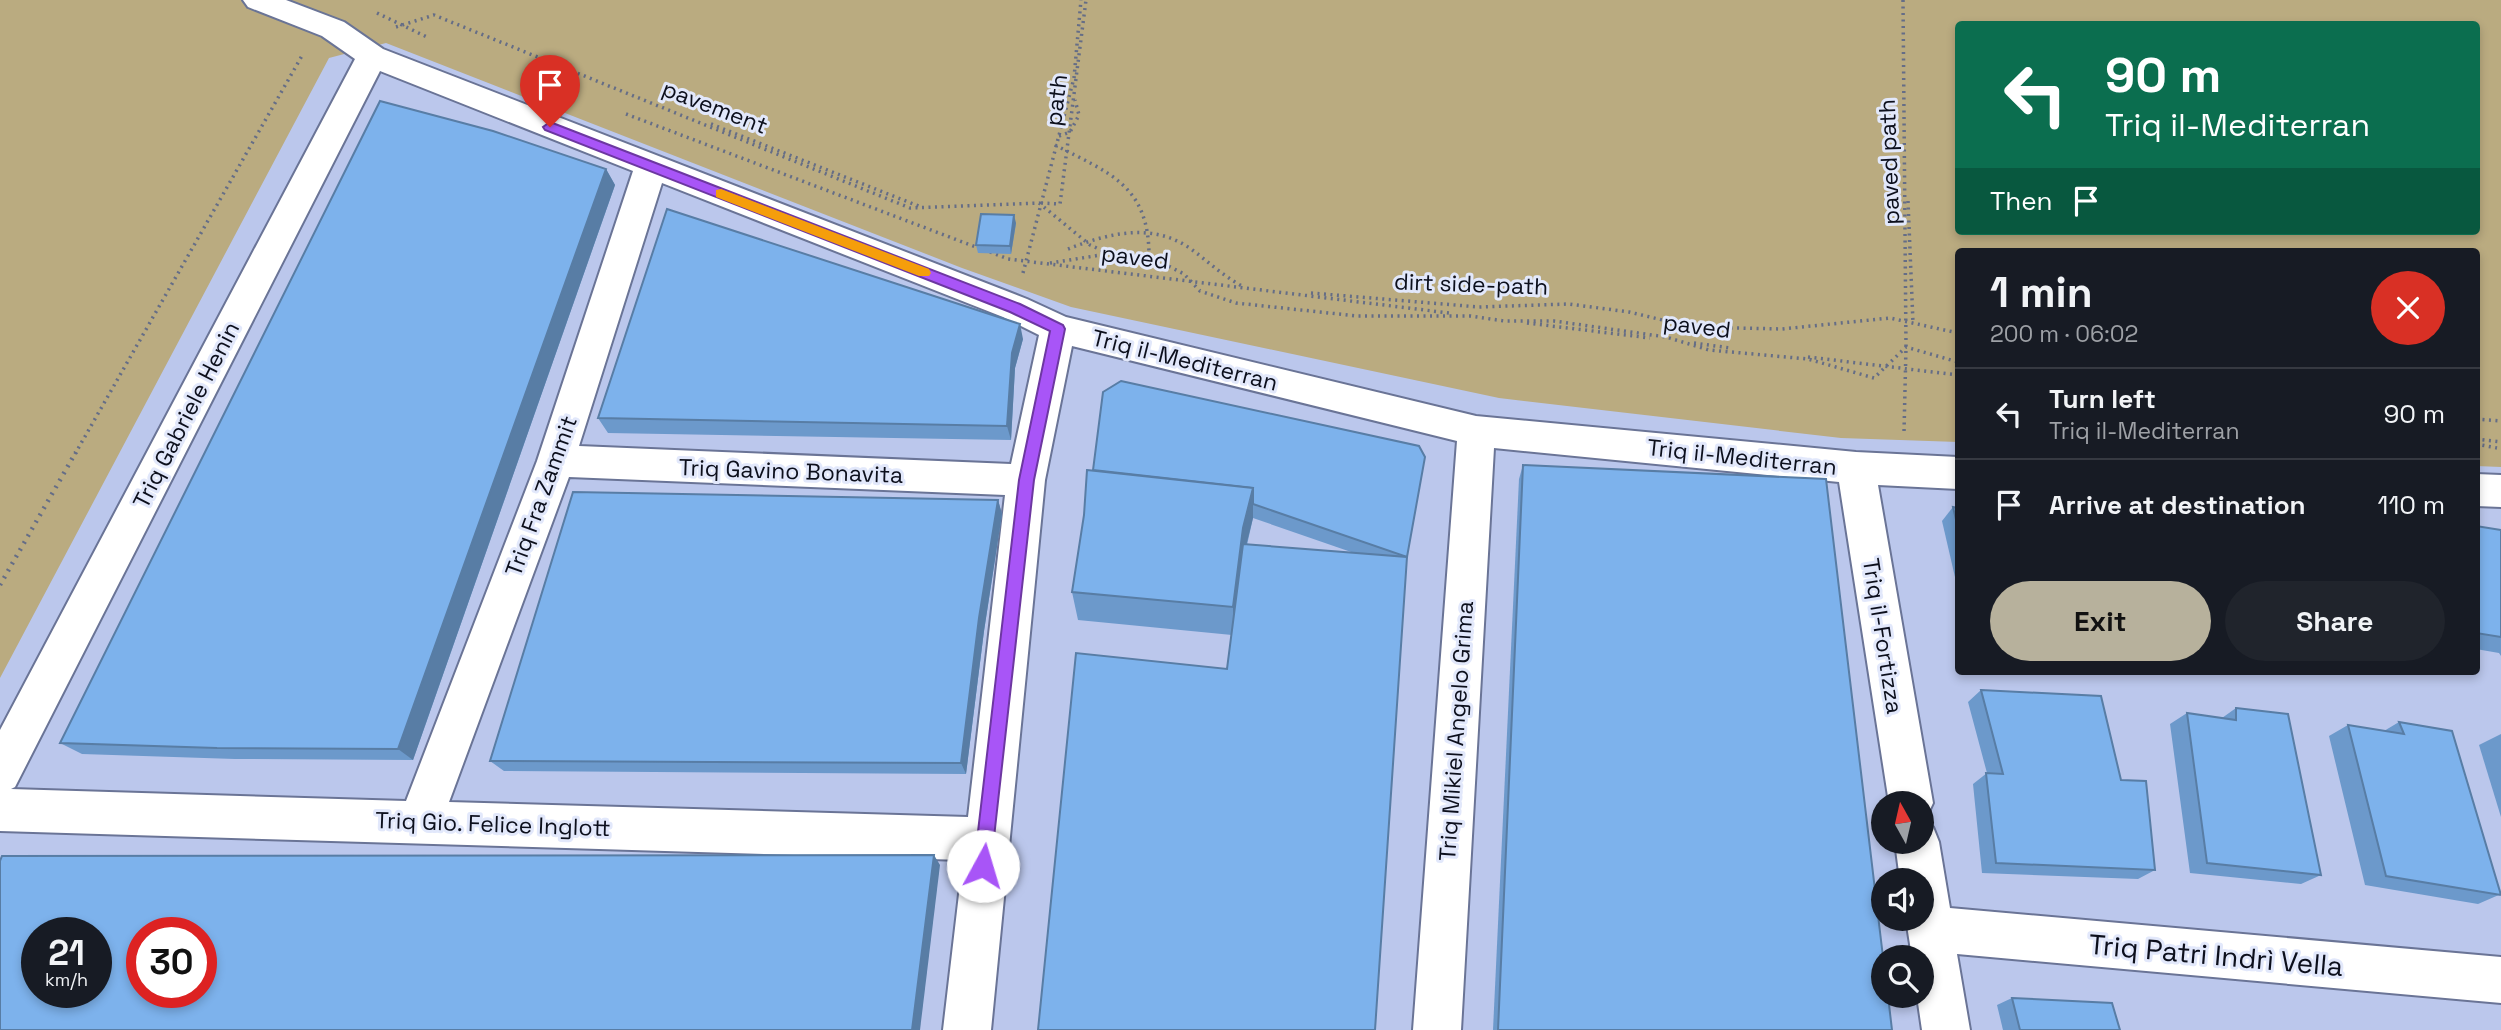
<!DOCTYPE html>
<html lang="en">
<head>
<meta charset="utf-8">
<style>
	:root { --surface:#171b24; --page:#20242c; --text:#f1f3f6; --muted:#9ea1a6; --line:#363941; --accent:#b7b19c }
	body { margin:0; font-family:"Space Grotesk",sans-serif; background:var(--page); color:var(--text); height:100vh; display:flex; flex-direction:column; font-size:26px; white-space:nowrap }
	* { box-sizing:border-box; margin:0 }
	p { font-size:23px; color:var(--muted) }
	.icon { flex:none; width:38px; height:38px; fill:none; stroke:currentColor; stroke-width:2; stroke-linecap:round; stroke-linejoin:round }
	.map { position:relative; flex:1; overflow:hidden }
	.side { position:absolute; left:1955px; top:248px; width:525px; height:427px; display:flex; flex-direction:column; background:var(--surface); border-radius:7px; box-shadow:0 4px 10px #0003 }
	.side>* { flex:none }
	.top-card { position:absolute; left:1955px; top:21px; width:525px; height:214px; border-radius:7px; box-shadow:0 4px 10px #0003; background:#0b6e4f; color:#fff; overflow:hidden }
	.needle { width:46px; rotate:352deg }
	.tools { position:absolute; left:1871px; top:791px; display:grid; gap:14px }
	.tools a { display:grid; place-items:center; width:63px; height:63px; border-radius:50%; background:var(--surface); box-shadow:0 4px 10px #0003; font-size:35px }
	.speed { position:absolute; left:21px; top:917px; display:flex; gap:14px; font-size:35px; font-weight:700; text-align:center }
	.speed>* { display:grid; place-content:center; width:91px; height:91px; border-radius:50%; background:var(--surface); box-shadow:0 4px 10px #0003; line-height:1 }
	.speed small { font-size:18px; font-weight:400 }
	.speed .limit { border:10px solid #d22; background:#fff; color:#111 }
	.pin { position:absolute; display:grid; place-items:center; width:60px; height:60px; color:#fff; margin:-72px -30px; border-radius:50% 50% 50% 0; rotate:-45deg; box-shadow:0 0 7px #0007 }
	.pin .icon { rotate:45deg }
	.me { position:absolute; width:77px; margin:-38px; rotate:6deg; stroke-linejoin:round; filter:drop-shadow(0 0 5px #0008) }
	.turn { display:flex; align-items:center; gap:24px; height:147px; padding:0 35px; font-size:32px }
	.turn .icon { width:91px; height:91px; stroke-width:2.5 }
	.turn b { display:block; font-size:49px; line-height:60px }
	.then { display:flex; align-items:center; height:66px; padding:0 35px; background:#0003; gap:14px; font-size:26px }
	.round { display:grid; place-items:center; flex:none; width:74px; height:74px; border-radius:37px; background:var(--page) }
	.overview { display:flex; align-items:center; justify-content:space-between; height:119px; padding:0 35px }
	h1 { font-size:42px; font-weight:700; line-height:52px }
	.button { display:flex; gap:14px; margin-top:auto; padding:14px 35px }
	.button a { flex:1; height:80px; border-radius:42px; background:var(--accent); color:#111; font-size:28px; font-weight:700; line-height:80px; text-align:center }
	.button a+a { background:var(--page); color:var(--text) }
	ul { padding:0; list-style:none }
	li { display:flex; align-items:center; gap:21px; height:91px; padding:0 35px; border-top:2px solid var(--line) }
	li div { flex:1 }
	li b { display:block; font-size:26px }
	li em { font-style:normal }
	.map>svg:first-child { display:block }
	.green { fill:#baab80; fill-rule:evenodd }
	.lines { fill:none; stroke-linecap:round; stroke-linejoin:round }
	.street-casing { stroke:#6a7496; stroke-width:4 }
	.path-far1 { stroke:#656d86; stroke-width:3.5; stroke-dasharray:2 4.5; stroke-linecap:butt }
	.path { stroke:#656d86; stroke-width:4.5; stroke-dasharray:2 6; stroke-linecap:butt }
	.street { fill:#fff; fill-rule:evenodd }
	.wall { fill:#6c99cb; fill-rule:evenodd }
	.shaded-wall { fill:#587da5 }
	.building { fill:#7db2ec; stroke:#587da5; stroke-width:2; fill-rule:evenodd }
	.route { fill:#a855f7; stroke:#6d37a1; stroke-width:2 }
	.slow { fill:#f59e0b }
	.labels { text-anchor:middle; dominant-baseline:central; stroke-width:6; stroke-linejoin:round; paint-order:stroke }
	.street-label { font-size:23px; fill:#0c0f1c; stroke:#e2e8fb }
	.near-street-label { font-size:28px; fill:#0c0f1c; stroke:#e2e8fb }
</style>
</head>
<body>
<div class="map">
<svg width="2501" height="1030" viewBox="0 0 2501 1030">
	<rect width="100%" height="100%" fill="#bbc7ec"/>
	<!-- green -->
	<path class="green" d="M0,0h2501v467l-25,-1v-214h-518v190l-117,-4 -342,-40 -428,-91 -109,-39 -576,-225 -57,15 -329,620zM1958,24h518v207h-518z"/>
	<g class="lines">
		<defs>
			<g id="street">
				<path d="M243,0h43l58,22 39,27 644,250 39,18 410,99 380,36 102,5v32l-80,-4 55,318 -7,15 -4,2v-17h-33l-50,-321 -345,-34 -33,582h-48l44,-589 -385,-95 -27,134 -54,550h-48l20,-170 -963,-29v-101l355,-671 -33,-23 -74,-29zM380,71l253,100 -96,290 -131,340 -395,-12 4,-2zM662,183l341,134 36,18 -28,129 -432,-18zM569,477l436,18 -37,322 -519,-15z"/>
				<path d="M2476,474l25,1v32l-25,-1z"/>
				<path d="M1922,822l11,5 6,15 11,66 551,49v46l-544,-49 13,76h-48l-5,-34h5v-39h-10l-6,-38h16v-39h-22l-5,-38h27z"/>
			</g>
		</defs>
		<!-- street casing -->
		<use href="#street" class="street-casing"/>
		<!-- path-far1 -->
		<g class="path-far1">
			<path d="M1903,0l3,347 -2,85"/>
			<path d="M377,13l52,25"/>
			<path d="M396,27l38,-12 476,193 129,-5 51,42 20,9 39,2 35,18 16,17 36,12 121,13h114l33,5h50l112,16 43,13 99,9 66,19 32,-31 52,15"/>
			<path d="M626,114l355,135"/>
			<path d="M711,124l210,83"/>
			<path d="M1059,136l11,-4 9,-17 -4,-15"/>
			<path d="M1055,145c54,28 94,40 94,111"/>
			<path d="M1908,201l5,122"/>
			<path d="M1041,203l19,1 26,-204"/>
			<path d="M1068,249c41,-16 85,-27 123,0 18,13 33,28 53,38"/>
			<path d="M990,252l18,7 441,54"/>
			<path d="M1050,263l57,-9"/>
			<path d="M1023,273l51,-195 7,-78"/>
			<path d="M1311,293l168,14 90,-3 60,8 63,15 90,2 108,-11 68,15"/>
			<path d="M1527,323l123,15"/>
			<path d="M1694,343l36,5"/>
			<path d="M1808,357l150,18"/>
			<path d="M2476,419l25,2"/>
			<path d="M2476,439l25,3"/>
			<path d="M2476,444l21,4"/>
			<path d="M75,454l228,-400"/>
		</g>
		<!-- path -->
		<path class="path" d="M0,585l76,-133"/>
		<!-- street -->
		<use href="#street" class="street"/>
	</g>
	<!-- wall -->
	<g class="wall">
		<path d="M606,169l9,16 -202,575 -178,-1 -153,-5 -22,-11z"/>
		<path d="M1016,223l-5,31 -33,-1 -2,-8z"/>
		<path d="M1023,339l-8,29 -4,72 -403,-7 -10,-15z"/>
		<path d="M1103,392l304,165 -180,112 5,-34 -154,-15 -6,-28 21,-122zM1253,518l101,35 -107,-8z"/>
		<path d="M1523,465l369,565h-399l26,-551z"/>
		<path d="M998,500l4,14 -18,117 -18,143 -462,-3 -14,-10z"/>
		<path d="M1953,507l5,1v82l-16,-69z"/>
		<path d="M2476,526l25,4v126l-2,-3 -23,-4z"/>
		<path d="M1981,690l140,90 34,90 -17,9 -156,-6 -9,-89 14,-11 -19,-71z"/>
		<path d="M2236,708l85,167 -20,9 -111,-11 -20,-149 17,-11 35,5z"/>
		<path d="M2399,722l102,172 -23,10 -113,-19 -36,-149 19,-11 36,6z"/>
		<path d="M2501,734v83l-22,-72z"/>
		<path d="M2012,998l108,32h-117l-6,-25z"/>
	</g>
	<!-- shaded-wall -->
	<g class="shaded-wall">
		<path d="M606,169l9,16 -202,575 -15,-11z"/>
		<path d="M1014,215l2,8 -5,31 -1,-8z"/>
		<path d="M1020,324l3,15 -8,29 -4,72 -4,-14 5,-73z"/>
		<path d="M1253,488v30l-10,40 -10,77v-28l10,-79z"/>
		<path d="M998,500l4,14 -18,117 -18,143 -5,-11 18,-145z"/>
		<path d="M934,855l6,10 -20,165h-8z"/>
	</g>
	<!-- building -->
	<g class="building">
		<path d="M380,101l113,30 113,38 -208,580 -181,-1 -157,-5z"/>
		<path d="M667,209l353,115 -8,29 -5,73 -409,-8z"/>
		<path d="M981,214l33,1 -4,31 -34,-1z"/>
		<path d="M1121,381l298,65 6,11 -18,100 -154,-53v-16l-160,-18 10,-78z"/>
		<path d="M1523,465l303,14 57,478v39h5l4,34h-394z"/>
		<path d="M1087,470l166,18 -10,40 -10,79 -161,-15 12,-77z"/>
		<path d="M573,492l425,8 -19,118 -18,145 -471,-2z"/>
		<path d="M1953,507l5,1v20z"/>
		<path d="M2476,526l25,4v107l-25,-4z"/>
		<path d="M1243,544l164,13 -32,473h-337l38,-377 151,16z"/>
		<path d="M1981,690l120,6 20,84 25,1 9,89 -159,-7 -10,-90 17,1z"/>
		<path d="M2236,708l52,6 33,161 -114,-12 -20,-150 49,7z"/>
		<path d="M2399,722l53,9 49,164 -115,-19 -38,-151 56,9z"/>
		<path d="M934,855l-22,175h-912v-169l2,-5zM37,933h59v59h-59zM142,933h59v59h-59z"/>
		<path d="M2012,998l100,5 8,27h-100z"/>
	</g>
	<!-- route -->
	<path class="route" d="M550,122l470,182 43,21 2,4 -31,151 -44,393 -7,2 -7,-2 -2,-7 45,-386 31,-149 -40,-19 -465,-182 -2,-3z"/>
	<!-- slow -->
	<path class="slow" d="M721,189l208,80 2,4 -2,3h-10l-203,-79v-7z"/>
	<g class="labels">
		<!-- street labels -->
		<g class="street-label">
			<text transform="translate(1056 100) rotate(-83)">path</text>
			<text transform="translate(715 107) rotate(21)">pavement</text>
			<text transform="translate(1889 162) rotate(-92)">paved path</text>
			<text transform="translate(1135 257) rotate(7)">paved</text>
			<text transform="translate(1471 284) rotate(2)">dirt side-path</text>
			<text transform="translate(1697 326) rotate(7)">paved</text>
			<text transform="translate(1185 360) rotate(14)">Triq il-Mediterran</text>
			<text transform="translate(186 415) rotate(-63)">Triq Gabriele Henin</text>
			<text transform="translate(1742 457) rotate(6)">Triq il-Mediterran</text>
			<text transform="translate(791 471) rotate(2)">Triq Gavino Bonavita</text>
			<text transform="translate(541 496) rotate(-70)">Triq Fra Zammit</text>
			<text transform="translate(1883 636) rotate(81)">Triq il-Fortizza</text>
			<text transform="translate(1456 731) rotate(-86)">Triq Mikiel Angelo Grima</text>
			<text transform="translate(493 824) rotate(2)">Triq Gio. Felice Inglott</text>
		</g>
		<!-- near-street labels -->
		<g class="near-street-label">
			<text transform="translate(2216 955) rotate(5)">Triq Patri Indrì Vella</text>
		</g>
	</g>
</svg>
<div class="tools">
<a><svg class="needle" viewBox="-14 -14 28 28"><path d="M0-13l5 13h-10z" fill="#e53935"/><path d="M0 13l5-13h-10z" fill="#9ea1a6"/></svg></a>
<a><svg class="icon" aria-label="sound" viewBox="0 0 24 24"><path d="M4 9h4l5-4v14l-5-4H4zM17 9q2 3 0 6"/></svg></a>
<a><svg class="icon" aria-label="search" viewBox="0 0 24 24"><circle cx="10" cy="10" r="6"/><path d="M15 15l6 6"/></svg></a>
</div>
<div class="speed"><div>21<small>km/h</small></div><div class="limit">30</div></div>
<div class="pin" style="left:550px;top:127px;background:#d93025"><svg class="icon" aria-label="arrive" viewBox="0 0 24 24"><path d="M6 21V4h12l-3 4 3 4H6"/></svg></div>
<svg class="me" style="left:983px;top:866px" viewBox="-20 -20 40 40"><circle r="19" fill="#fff"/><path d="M0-13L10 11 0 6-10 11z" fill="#a855f7"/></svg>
<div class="top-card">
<div class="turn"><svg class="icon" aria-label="left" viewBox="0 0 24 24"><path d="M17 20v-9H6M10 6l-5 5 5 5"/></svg><div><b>90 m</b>Triq il-Mediterran</div></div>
<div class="then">Then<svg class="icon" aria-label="arrive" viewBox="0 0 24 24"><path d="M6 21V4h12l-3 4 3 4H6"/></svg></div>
</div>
<section class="side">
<div class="overview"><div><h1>1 min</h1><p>200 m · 06:02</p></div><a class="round" style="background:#d93025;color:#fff"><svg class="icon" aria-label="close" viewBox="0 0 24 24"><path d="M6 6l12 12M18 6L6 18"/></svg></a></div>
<ul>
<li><svg class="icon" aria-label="left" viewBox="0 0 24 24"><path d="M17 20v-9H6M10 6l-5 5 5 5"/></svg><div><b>Turn left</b><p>Triq il-Mediterran</p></div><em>90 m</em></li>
<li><svg class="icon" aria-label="arrive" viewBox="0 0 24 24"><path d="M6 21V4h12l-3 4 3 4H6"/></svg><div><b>Arrive at destination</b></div><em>110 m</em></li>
</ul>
<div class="button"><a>Exit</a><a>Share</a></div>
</section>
</div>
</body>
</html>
